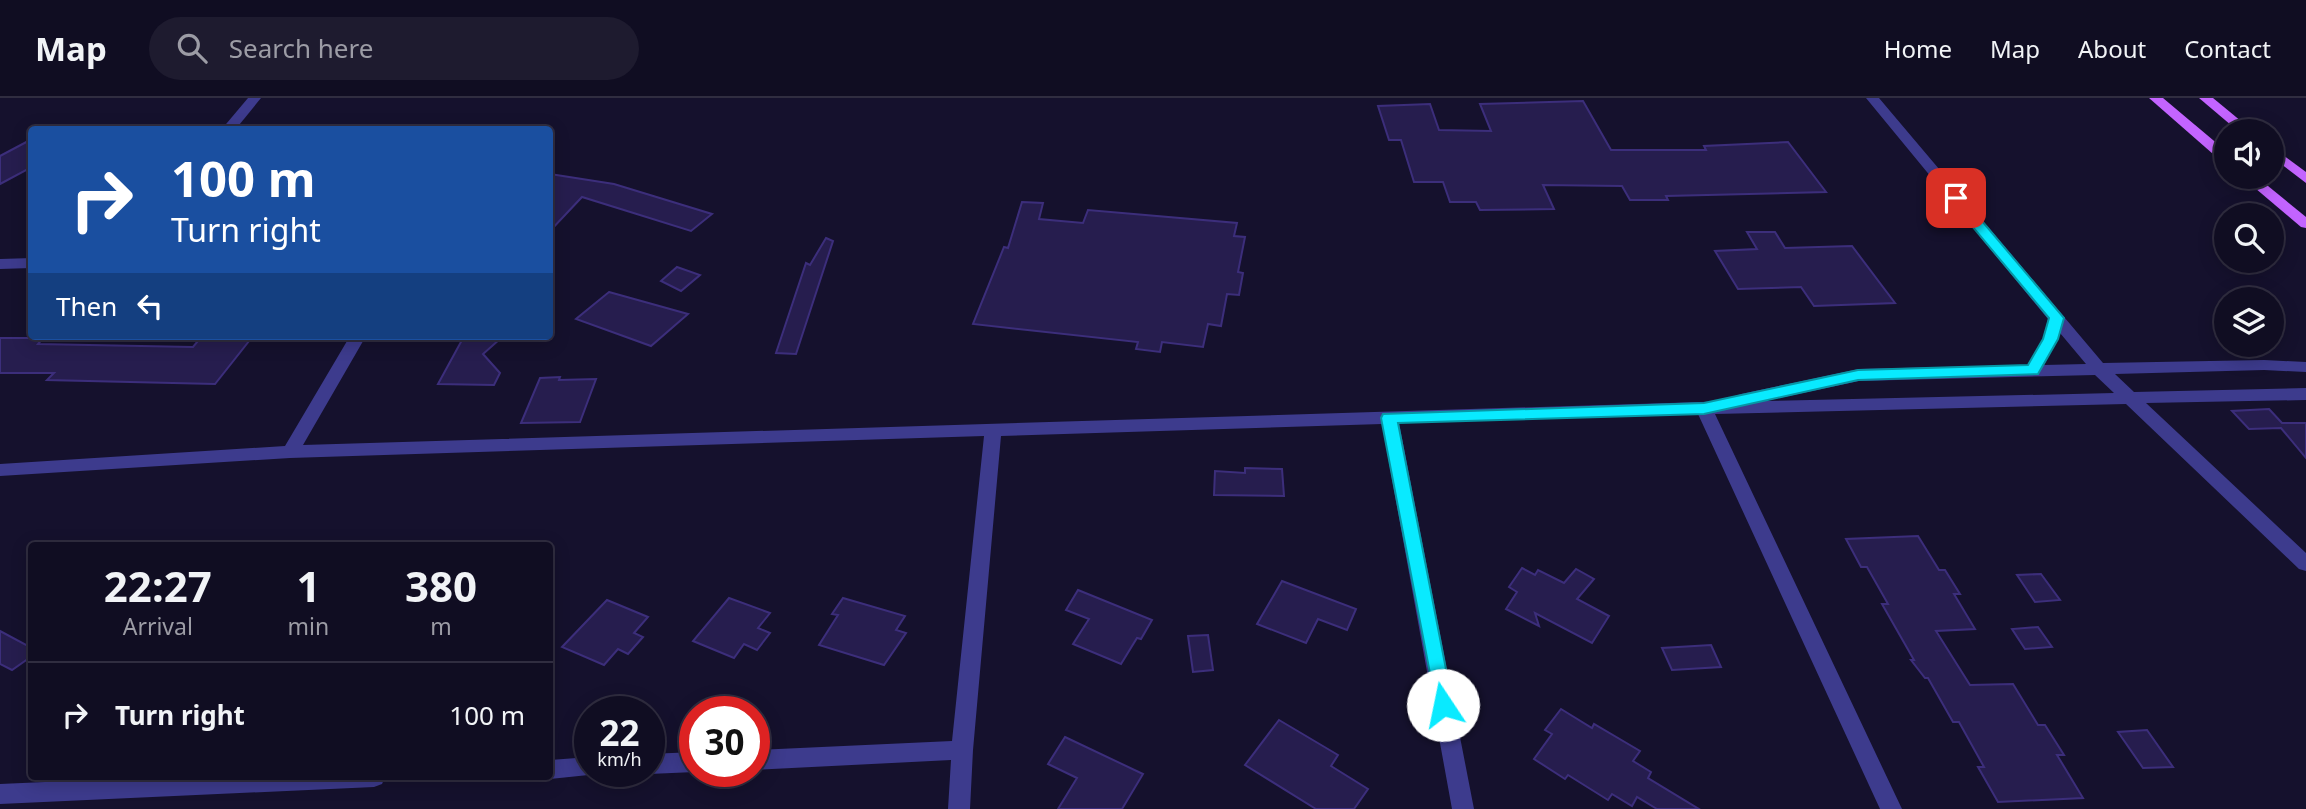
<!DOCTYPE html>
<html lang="en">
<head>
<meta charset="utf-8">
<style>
	:root { --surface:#100d22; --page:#1e1b2f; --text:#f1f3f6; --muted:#9c9ca5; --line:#302d40 }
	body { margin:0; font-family:"Noto Sans",sans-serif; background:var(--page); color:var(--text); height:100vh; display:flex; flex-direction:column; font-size:26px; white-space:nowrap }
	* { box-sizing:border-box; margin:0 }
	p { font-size:23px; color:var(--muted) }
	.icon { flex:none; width:38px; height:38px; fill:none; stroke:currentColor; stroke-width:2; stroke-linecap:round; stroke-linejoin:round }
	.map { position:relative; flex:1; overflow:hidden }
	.drawer { position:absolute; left:28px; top:444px; width:525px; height:238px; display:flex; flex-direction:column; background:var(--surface); border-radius:7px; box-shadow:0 4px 18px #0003,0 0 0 2px var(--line) }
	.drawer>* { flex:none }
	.top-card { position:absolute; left:28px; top:28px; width:525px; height:214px; border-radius:7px; box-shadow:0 4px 18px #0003,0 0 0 2px var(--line); background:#1a4fa0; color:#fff; overflow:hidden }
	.controls { position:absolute; left:2214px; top:21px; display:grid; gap:14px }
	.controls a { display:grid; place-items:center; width:70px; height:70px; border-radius:50%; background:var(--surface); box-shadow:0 4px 18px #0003,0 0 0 2px var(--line); font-size:35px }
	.speed { position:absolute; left:574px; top:598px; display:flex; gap:14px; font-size:35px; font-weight:700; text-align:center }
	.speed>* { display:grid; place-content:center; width:91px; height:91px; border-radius:50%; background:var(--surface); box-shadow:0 4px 18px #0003,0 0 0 2px var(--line); line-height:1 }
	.speed small { font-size:18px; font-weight:400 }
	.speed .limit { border:10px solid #d22; background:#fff; color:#111 }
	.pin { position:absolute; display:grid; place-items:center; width:60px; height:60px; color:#fff; margin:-30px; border-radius:14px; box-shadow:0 4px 10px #0006 }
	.me { position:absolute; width:77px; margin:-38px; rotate:349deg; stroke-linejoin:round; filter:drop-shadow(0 0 5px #0008) }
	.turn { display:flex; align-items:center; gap:24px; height:147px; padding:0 28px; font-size:32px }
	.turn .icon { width:91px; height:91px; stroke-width:2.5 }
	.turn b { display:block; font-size:49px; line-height:60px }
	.then { display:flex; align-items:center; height:66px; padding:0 28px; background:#0003; gap:14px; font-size:26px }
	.eta { display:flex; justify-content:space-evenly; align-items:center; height:119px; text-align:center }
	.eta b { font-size:42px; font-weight:700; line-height:49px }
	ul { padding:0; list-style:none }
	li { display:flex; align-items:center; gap:21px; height:105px; padding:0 28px; border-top:2px solid var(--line) }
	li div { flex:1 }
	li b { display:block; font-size:26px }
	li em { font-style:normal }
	header { display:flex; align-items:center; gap:42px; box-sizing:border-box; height:98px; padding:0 35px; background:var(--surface); border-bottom:2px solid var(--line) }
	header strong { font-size:33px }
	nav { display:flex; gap:38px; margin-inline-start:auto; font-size:24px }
	.search { width:490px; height:63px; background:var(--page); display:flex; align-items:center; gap:18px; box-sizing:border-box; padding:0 24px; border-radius:38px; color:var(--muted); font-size:26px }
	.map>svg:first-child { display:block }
	.building { fill:#261d4e; stroke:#3c2e7b; stroke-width:2 }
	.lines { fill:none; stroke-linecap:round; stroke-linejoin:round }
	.minor { fill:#3d3b8d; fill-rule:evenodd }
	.major { fill:#c364ff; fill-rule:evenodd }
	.route { fill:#09eaff; stroke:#0698a6; stroke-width:2 }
</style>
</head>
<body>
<header>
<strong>Map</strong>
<div class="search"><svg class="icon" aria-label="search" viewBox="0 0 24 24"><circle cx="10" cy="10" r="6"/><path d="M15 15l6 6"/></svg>Search here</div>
<nav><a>Home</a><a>Map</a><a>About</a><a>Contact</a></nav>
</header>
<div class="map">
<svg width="2306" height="711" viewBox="0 0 2306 711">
	<rect width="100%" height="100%" fill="#15112d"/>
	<!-- building -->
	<g class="building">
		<path d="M1583,3l28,49h95l-2,-4 84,-4 38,50 -160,4 2,4h-38l-8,-14 -79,-1 11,24 -74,1 -4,-8h-26l-7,-20h-29l-13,-42h-12l-11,-34 52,-2 9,26 52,1 -11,-27z"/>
		<path d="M32,41v28l-32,17v-28z"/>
		<path d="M550,76l64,10 98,30 -21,17 -109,-34 -32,34z"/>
		<path d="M1022,104l21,1 -4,16 44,4 5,-13 149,13 -3,13 11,1 -7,35 5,1 -4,22 -12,-1 -6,32 -13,-2 -5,23 -41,-5 -2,10 -24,-3 2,-7 -165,-18 31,-77 4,1z"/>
		<path d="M1747,134h28l10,16 67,-2 43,57 -81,3 -13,-19 -63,2 -23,-38 42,-2z"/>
		<path d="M826,140l7,3 -37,113 -20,-1 30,-90 4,2z"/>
		<path d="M677,169l23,8 -19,16 -20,-10z"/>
		<path d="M609,194l79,22 -37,32 -75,-27z"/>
		<path d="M202,238h51l-38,48 -168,-4 7,-7h-54v-35h43l-5,6 155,3z"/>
		<path d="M500,241l-17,15 17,19 -6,12 -56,-1 24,-44z"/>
		<path d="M560,279l-1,3 37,-1 -16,43 -59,1 19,-45z"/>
		<path d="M2269,311l13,14h24v35l-25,-30 -32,1 -17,-18z"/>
		<path d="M1245,370l37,1 2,27 -70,-1 1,-24 30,2z"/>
		<path d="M1918,438l21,34h6l15,24h-6l21,35 -39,2 34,54 43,-1 25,41h7l19,30h-7l26,43 -85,4 -20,-35h6l-25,-45h-6l-25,-44h-3l-14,-18h3l-32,-56h6l-21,-37h-6l-15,-28z"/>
		<path d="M1522,470l13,7 3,-5 26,13 12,-14 18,10 -17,20 32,17 -17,27 -57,-30 4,13 -33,-17 11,-17 -8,-5z"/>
		<path d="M2041,476l19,26 -25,2 -18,-27z"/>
		<path d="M1282,483l74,28 -9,21 -29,-11 -12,24 -49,-19z"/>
		<path d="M1078,492l74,30 -11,19 -4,-1 -16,26 -48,-20 16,-25 -23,-9z"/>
		<path d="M729,500l41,15 -12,15 12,5 -13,17 -13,-6 -10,14 -41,-17z"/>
		<path d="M843,500l62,18 -9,14 10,3 -22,32 -65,-20 19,-30 -6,-1z"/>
		<path d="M607,502l41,17 -14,16 9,4 -15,17 -10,-5 -14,16 -42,-18z"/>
		<path d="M2038,529l14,20 -27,2 -13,-20z"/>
		<path d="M0,533l32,17v8l-20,14 -12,-6z"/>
		<path d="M1208,537l5,35 -20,2 -5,-36z"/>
		<path d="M1711,547l10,22 -49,3 -10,-22z"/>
		<path d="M1561,611l31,19 2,-4 46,27 -7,10 18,11 -3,6 51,31h-42l-20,-12 -5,9 -20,-12 -4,6 -40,-25 -3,4 -31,-20 18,-25 -7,-4z"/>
		<path d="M1279,622l59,35 -7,11 37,23 -14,20h-38l-71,-44z"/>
		<path d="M2147,632l26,37 -30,1 -25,-36z"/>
		<path d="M1065,639l78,37 -21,35h-64l19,-31 -29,-14z"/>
	</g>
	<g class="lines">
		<!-- minor -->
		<g class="minor">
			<path d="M248,0h13l-26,32h-14z"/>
			<path d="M1866,0h13l224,265 161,-3 42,2v10l-42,-2 -149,4 19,18 172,-4v12l-160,3 160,150v18l-7,-2 -173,-165 -411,10 187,395h-22l-182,-395 -299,9 75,386h-22l-70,-385 -381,12 -28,314 -3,59h-22l3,-49 -197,10v-20l198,-9 32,-305 -694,22 -290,18v-12l285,-18 65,-110h16l-63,109 1430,-44 2,-5 6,-2 118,-25 169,-4 15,-26 5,-20zM2060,235l26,31 -42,1zM2095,277l19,18 -349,8 94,-20z"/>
			<path d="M32,160v10l-32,1v-10z"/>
			<path d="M695,654v20l-46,2 -5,-2h5v-18z"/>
			<path d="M590,659v15h9l-1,2 -48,5 -5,-2h5v-17z"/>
			<path d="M157,679h228l-3,7 -8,3 -374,17v-20z"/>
		</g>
		<!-- major -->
		<g class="major">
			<path d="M2149,0h14l63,53v11l-5,-1z"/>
			<path d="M2199,0h14l40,33h-15z"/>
			<path d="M2272,49l34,25v11l-34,-26z"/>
			<path d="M2242,79h15l49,40v11l-5,-1z"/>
		</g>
	</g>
	<!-- route -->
	<path class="route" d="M1956,96l4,1 104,123 -6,21 -20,35 -180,6 -154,34 -306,9 55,282 -3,5 -7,3 -6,-3 -56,-292 2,-4 321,-11 154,-33 170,-5 15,-26 6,-21 -98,-117 -2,-3z"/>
</svg>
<div class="controls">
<a><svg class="icon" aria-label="sound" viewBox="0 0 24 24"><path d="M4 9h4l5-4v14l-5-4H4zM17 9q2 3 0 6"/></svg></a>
<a><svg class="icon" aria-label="search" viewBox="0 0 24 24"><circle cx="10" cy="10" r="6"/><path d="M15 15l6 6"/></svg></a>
<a><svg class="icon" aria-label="layers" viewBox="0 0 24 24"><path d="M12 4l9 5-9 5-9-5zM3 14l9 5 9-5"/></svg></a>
</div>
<div class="speed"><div>22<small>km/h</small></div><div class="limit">30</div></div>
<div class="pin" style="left:1956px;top:100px;background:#d93025"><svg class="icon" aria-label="arrive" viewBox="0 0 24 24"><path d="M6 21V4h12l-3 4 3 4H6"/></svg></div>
<svg class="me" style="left:1443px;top:607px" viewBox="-20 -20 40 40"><circle r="19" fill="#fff"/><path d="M0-13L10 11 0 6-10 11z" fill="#09eaff"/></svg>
<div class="top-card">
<div class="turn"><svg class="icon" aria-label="right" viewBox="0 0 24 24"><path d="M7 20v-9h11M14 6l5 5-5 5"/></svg><div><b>100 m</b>Turn right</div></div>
<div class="then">Then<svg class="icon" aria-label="left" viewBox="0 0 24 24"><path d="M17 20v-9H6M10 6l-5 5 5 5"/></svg></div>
</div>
<section class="drawer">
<div class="eta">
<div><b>22:27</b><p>Arrival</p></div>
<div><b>1</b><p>min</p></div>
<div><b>380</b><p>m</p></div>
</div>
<ul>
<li><svg class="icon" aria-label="right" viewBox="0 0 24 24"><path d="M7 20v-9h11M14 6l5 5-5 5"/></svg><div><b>Turn right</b></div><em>100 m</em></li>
</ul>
</section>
</div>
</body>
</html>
